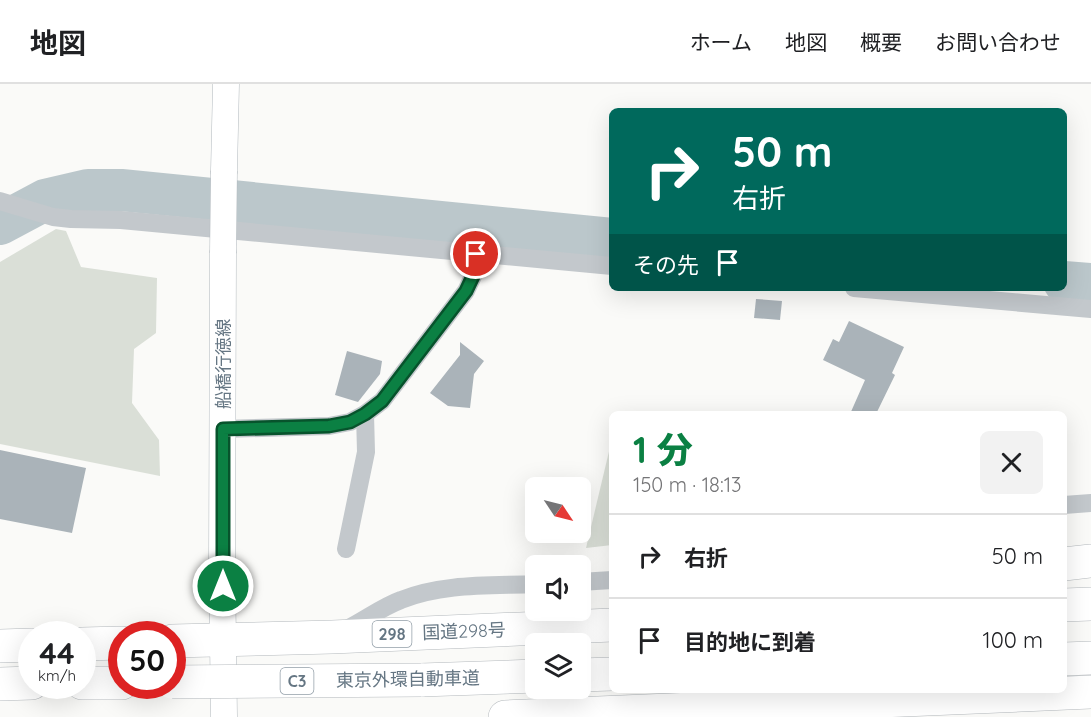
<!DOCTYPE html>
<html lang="ja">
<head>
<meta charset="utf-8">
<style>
	:root { --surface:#fff; --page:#f2f2f2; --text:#202124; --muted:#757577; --line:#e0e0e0; --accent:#0b8043 }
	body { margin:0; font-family:Quicksand,"Noto Sans JP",sans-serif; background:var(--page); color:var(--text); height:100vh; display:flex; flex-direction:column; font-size:22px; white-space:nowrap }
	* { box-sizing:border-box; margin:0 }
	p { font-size:20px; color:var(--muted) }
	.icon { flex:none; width:33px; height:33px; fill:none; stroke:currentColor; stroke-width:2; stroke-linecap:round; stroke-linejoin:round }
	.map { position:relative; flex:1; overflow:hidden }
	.sheet { position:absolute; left:609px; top:327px; width:458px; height:282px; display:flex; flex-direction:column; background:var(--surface); border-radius:9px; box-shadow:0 6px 24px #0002 }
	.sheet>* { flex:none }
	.guide { position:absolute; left:609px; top:24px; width:458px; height:183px; border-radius:9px; box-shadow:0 6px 24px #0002; background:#00695c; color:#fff; overflow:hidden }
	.needle { width:39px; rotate:125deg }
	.buttons { position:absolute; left:525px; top:393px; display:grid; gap:12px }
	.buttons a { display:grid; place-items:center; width:66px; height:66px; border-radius:9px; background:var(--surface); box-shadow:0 6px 24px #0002; font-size:30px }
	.speed { position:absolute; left:18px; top:537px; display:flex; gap:12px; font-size:30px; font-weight:700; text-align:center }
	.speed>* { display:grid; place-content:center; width:78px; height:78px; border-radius:50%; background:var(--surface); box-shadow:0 6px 24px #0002; line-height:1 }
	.speed small { font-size:15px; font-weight:400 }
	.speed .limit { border:9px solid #d22; background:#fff; color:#111 }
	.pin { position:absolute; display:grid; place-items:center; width:51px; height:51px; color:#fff; margin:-26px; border:3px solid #fff; border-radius:50%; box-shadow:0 2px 6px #0007 }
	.me { position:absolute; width:66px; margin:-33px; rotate:0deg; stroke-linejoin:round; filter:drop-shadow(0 0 4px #0008) }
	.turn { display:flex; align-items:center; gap:21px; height:126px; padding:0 24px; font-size:27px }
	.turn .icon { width:78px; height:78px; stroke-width:2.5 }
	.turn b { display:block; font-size:42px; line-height:51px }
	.then { display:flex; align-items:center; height:57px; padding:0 24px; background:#0003; gap:12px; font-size:22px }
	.round { display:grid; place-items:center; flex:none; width:63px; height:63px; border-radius:9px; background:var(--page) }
	.overview { display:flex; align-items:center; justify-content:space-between; height:102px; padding:0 24px }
	h1 { font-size:36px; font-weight:800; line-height:45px; color:var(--accent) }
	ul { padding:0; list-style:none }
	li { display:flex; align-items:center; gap:18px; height:84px; padding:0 24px; border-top:2px solid var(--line) }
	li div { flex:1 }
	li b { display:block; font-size:22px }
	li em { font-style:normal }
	header { display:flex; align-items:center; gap:36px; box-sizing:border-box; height:84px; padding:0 30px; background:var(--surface); border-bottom:2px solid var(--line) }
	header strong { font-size:28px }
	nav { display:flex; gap:33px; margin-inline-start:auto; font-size:21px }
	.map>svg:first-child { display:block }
	.green { fill:#dadfd7 }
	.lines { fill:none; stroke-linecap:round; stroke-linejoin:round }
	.river { stroke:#bbc7cb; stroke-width:42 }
	.building { fill:#aab3b9 }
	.secondary-casing { stroke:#b3babf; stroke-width:27 }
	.highway-casing { stroke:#b4b9bd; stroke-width:34 }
	.street { stroke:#c3c8cc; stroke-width:18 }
	.secondary { stroke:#fff; stroke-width:26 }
	.highway { stroke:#fff; stroke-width:33 }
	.secondary-bridge-casing { stroke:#b3babf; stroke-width:27; stroke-linecap:butt }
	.highway-bridge-casing { stroke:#b4b9bd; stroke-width:34; stroke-linecap:butt }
	.secondary-bridge { stroke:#fff; stroke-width:26 }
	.highway-bridge { stroke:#fff; stroke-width:33 }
	.route-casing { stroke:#07532c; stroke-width:15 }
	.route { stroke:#0b8043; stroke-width:10 }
	.labels { text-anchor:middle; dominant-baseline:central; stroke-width:6; stroke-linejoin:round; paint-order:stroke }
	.shield { fill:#fff; stroke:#939fa8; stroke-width:1.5 }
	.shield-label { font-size:16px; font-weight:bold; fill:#657683 }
	.street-label { font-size:18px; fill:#657683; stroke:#fff }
</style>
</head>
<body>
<header>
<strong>地図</strong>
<nav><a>ホーム</a><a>地図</a><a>概要</a><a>お問い合わせ</a></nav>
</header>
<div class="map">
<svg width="1091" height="633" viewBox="0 0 1091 633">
	<rect width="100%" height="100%" fill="#fafaf8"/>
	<!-- green -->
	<g class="green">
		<path d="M56,145l10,2 15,36 76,11 -1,55 -22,16 -2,54 27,37 1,36 -160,-32v-182z"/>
		<path d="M611,359h1v102l-26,3z"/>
	</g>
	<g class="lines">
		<!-- river -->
		<g class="river">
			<path d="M0,140l45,-24 43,-10h33l491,49"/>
			<path d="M1064,198l27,2"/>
		</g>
	</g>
	<!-- building -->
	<g class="building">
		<path d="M756,215l26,2 -2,19 -26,-2z"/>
		<path d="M849,237l55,26 -12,26 3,2 -19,39h-26l15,-34 -42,-20 10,-21 6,3z"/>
		<path d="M460,258l24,19 -10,13 -4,34 -22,-2 -18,-13 30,-38z"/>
		<path d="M347,267l35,10 -2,13 -22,28 -23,-7z"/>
		<path d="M0,366l86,18 -14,65 -72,-14z"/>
	</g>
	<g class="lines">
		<defs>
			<g id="secondary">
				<path d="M224,87l2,-87"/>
				<path d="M223,169l-1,313 2,151"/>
			</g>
			<g id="highway">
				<path d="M1064,480l27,-3"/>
				<path d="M1064,521l27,-1"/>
				<path d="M172,557l160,-4 280,-12"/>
				<path d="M82,560l40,-1"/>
				<path d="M0,562l32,-1"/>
				<path d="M1064,575l27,-1"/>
				<path d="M580,591l32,-1"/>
				<path d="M421,596l115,-4"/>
				<path d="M82,599h40"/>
				<path d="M0,600l32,-1"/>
				<path d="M505,633l586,-25"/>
			</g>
		</defs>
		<!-- secondary casing -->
		<use href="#secondary" class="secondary-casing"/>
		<!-- highway casing -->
		<use href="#highway" class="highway-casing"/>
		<!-- street -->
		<g class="street">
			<path d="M0,117l53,16 18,2 50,1 491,46"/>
			<path d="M854,204l237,21"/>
			<path d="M223,345l106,-3 21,-4 15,-8 17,-13 84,-110 8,-17 2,-20"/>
			<path d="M1064,421l27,-2"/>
			<path d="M346,465l20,-97 -1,-38"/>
			<path d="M580,498l32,-2"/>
			<path d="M347,545c18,-9 35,-22 54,-29 42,-17 90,-14 135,-16"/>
		</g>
		<!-- secondary -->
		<use href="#secondary" class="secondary"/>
		<!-- highway -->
		<use href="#highway" class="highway"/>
		<defs>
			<path id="secondary-bridge" d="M223,169l1,-82"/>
			<path id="highway-bridge" d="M172,598l249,-2"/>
		</defs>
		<!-- secondary-bridge casing -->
		<use href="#secondary-bridge" class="secondary-bridge-casing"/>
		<!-- highway-bridge casing -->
		<use href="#highway-bridge" class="highway-bridge-casing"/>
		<!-- secondary-bridge -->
		<use href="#secondary-bridge" class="secondary-bridge"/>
		<!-- highway-bridge -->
		<use href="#highway-bridge" class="highway-bridge"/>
	</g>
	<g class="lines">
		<defs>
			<path id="route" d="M223,502v-157l106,-3 21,-4 15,-8 17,-13 84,-110 8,-17 2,-20"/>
		</defs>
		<!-- route casing -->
		<use href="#route" class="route-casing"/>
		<!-- route -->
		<use href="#route" class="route"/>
	</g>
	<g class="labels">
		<!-- shield labels -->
		<g class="shield">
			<rect x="372.5" y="537" width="39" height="26" rx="4.5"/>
			<rect x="280.5" y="584" width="33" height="26" rx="4.5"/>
		</g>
		<g class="shield-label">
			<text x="392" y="550">298</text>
			<text x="297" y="597">C3</text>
		</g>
		<!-- street labels -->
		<g class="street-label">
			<text transform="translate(223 280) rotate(-90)">船橋行徳線</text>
			<text transform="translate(464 547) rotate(-2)">国道298号</text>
			<text transform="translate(408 595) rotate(-1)">東京外環自動車道</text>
		</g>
	</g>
</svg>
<div class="buttons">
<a><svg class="needle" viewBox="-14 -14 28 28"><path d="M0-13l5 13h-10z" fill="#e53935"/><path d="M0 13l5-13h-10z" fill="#757577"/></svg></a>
<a><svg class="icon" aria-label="sound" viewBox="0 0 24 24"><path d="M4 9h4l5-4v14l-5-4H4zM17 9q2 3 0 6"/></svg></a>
<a><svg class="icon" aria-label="layers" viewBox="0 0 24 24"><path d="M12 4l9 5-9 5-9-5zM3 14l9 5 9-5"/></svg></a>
</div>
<div class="speed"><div>44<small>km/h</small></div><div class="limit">50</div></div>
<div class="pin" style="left:476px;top:170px;background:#d93025"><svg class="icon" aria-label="arrive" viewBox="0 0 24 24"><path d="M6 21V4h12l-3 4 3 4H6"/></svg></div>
<svg class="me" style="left:223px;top:502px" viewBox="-20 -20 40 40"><circle r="17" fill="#0b8043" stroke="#fff" stroke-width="3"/><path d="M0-11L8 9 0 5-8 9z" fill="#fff"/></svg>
<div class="guide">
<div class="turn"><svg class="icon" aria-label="right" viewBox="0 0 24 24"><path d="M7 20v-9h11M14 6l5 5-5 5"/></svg><div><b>50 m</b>右折</div></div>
<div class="then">その先<svg class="icon" aria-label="arrive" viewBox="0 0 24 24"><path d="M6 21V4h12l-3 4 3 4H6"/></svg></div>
</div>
<section class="sheet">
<div class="overview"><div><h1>1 分</h1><p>150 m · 18:13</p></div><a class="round"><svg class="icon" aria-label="close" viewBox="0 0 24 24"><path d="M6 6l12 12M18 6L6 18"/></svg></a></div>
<ul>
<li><svg class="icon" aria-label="right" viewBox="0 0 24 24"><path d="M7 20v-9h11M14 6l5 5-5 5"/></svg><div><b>右折</b></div><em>50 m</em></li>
<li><svg class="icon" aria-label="arrive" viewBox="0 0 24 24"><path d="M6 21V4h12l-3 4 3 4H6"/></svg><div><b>目的地に到着</b></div><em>100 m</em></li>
</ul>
</section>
</div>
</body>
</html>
